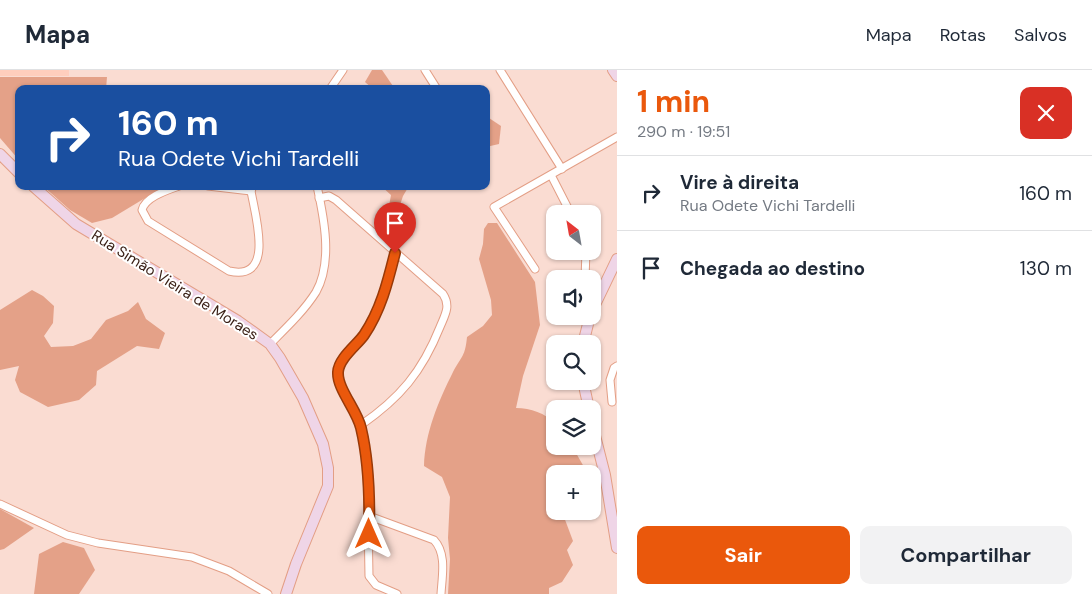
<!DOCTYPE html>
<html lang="pt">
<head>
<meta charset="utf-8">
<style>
	:root { --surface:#fff; --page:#f2f2f3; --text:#1f2937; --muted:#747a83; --line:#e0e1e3; --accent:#ea580c }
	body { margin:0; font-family:"DM Sans",sans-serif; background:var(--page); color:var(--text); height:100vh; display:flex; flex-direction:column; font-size:19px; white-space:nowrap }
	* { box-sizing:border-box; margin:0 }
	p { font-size:16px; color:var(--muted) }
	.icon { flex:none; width:28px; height:28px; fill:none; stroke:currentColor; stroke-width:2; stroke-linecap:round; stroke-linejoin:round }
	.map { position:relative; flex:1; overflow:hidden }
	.sheet { display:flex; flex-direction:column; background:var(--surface); width:475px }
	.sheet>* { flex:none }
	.hud { position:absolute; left:15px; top:15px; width:475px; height:105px; border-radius:10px; box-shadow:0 1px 4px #0004; background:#1a4fa0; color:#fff; overflow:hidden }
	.needle { width:32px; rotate:329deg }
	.controls { position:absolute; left:546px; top:135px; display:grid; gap:10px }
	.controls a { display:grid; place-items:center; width:55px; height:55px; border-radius:10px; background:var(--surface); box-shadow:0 1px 4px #0004; font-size:25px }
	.pin { position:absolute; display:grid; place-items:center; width:42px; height:42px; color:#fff; margin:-51px -21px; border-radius:50% 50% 50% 0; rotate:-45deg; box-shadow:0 0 5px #0007 }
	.pin .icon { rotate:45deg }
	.me { position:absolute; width:55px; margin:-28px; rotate:0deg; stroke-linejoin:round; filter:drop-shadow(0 0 4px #0008) }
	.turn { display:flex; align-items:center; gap:18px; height:105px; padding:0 20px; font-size:22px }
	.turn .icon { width:65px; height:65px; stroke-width:2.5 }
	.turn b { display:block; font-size:35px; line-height:42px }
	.round { display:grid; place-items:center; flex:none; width:52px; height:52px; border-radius:10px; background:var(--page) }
	.overview { display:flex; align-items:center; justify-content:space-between; height:85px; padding:0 20px }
	h1 { font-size:30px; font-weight:700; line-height:38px; color:var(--accent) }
	.button { display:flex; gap:10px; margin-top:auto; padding:10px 20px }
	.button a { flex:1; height:58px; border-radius:10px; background:var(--accent); color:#fff; font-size:20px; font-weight:700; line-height:58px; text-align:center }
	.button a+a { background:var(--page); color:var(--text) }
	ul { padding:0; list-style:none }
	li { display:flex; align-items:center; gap:15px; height:75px; padding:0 20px; border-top:1px solid var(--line) }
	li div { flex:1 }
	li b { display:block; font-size:19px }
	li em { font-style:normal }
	header { display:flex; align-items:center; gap:30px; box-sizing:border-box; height:70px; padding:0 25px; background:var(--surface); border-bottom:1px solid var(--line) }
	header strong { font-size:24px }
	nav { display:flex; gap:28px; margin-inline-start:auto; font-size:18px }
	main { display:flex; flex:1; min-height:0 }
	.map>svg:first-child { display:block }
	.built { fill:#ffcebd }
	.green { fill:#e4a188 }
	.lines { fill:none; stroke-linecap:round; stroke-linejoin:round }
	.street-casing { stroke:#e39e85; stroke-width:9 }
	.secondary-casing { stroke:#e39e85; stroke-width:12 }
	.street { stroke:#fff; stroke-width:7 }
	.secondary { stroke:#efd5e7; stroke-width:10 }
	.route-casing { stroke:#983908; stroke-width:12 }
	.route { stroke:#ea580c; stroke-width:9 }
	.labels { text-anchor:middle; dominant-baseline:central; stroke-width:4; stroke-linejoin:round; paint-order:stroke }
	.street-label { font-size:15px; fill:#381e14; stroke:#fff }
</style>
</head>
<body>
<header>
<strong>Mapa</strong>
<nav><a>Mapa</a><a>Rotas</a><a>Salvos</a></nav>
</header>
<main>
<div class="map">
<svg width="617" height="524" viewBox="0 0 617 524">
	<rect width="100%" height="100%" fill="#fadcd2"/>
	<!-- built -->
	<rect class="built" x="0" y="0" width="69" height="6"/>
	<!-- green -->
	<g class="green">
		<path d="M372,0h10l13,19h-22l-8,-7z"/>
		<path d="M0,7h107l-1,12h-87v71l-19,-22z"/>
		<path d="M486,46l15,10 -2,18 -13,3z"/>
		<path d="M43,116h122l-53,32 -20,5 -22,-13z"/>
		<path d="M381,116h28l-6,10 -4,12 -10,-2 2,-11z"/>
		<path d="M488,153h9l38,59 5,43 -17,51 -7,32c15,0 29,5 39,16v22h17l16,28h-33v37h13l-4,6 9,24 -6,9 6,15 -11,17 -13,6v6h-101l2,-35 -2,-21 2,-41 -8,-20 -18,-11c1,-33 14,-64 29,-94 9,-17 12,-15 14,-35l16,-11 9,-11 -1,-15 -12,-41 4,-15 1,-15z"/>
		<path d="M32,220l11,6 11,10 -1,17 -9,13 7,11 22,-1 18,-7 15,-19 22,-9 10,-9 8,17 19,14 -6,16 -22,-3 -40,25 -1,14 -17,15 -31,7 -28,-15 -5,-12 4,-14 -19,4v-60z"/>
		<path d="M0,439l34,19 -30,21 -4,1z"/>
		<path d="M63,472l21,6 11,22 -16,24h-45l5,-40z"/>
	</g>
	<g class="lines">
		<defs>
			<g id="street">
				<path d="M425,0l12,19"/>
				<path d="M500,0l62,99"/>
				<path d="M330,19l13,-19"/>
				<path d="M551,105l20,39"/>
				<path d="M179,116c-11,4 -34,11 -37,24l6,11 81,50c47,11 26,-56 22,-80l2,-5"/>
				<path d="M208,116l43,5"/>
				<path d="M319,128l10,-2 7,4 107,94c8,12 2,21 -3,33 -18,45 -40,71 -79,98"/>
				<path d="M395,183l-18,60 -14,23 -22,27 -3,8 1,10 22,44 6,35 2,116 7,9 21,9"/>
				<path d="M535,199l-41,-62 123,-70"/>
				<path d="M585,209l1,-28"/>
				<path d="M270,274c16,-16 34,-33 46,-52 17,-30 8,-74 1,-106"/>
				<path d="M612,332l-2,-22 4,-12 3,-2"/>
				<path d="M0,434l67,31 31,8 94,14 37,14 39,23"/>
				<path d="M369,446l65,24c13,14 8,36 7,54"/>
			</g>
			<g id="secondary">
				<path d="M613,0l4,6"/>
				<path d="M0,84l19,19"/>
				<path d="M33,116l43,38 162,97 32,23 10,14 23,40 20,46 5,24v18l-32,78 -10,30"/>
				<path d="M592,241l25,-52"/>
				<path d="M583,274l7,-28"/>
				<path d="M583,311l6,28"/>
				<path d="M592,354l13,51 12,73"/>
			</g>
		</defs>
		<!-- street casing -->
		<use href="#street" class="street-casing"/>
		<!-- secondary casing -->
		<use href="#secondary" class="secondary-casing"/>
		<!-- street -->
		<use href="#street" class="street"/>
		<!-- secondary -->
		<use href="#secondary" class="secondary"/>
	</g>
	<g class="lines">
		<defs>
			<path id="route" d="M369,464c1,-35 0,-72 -8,-106 -4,-18 -24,-39 -23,-56 1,-14 19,-27 26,-37 17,-25 24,-54 31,-82"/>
		</defs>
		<!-- route casing -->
		<use href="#route" class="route-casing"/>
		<!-- route -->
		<use href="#route" class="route"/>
	</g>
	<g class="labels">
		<!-- street labels -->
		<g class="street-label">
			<text transform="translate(175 215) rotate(32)">Rua Simão Vieira de Moraes</text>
		</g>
	</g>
</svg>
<div class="controls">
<a><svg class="needle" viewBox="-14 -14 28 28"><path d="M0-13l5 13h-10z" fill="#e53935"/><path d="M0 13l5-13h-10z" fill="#747a83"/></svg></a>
<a><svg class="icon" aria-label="sound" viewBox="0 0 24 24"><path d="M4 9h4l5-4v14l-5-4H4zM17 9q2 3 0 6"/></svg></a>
<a><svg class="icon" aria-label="search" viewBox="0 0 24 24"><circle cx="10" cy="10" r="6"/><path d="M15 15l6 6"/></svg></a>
<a><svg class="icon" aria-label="layers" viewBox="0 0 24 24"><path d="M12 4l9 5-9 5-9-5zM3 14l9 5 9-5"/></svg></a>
<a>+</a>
</div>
<div class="pin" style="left:395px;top:183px;background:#d93025"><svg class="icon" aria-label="arrive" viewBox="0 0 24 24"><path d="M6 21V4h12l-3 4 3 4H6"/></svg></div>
<svg class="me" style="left:369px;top:464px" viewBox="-20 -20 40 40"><path d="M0-17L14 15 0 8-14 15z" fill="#ea580c" stroke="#fff" stroke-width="4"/></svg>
<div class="hud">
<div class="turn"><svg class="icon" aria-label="right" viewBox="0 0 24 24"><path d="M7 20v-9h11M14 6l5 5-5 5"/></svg><div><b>160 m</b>Rua Odete Vichi Tardelli</div></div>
</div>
</div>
<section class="sheet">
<div class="overview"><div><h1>1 min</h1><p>290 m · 19:51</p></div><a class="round" style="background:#d93025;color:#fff"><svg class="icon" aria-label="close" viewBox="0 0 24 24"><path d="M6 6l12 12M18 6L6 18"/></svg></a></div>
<ul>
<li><svg class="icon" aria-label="right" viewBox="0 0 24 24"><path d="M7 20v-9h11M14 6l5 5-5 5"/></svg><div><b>Vire à direita</b><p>Rua Odete Vichi Tardelli</p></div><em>160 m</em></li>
<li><svg class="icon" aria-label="arrive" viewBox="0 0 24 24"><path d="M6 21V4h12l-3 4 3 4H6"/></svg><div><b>Chegada ao destino</b></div><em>130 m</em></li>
</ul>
<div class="button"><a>Sair</a><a>Compartilhar</a></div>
</section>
</main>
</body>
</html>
